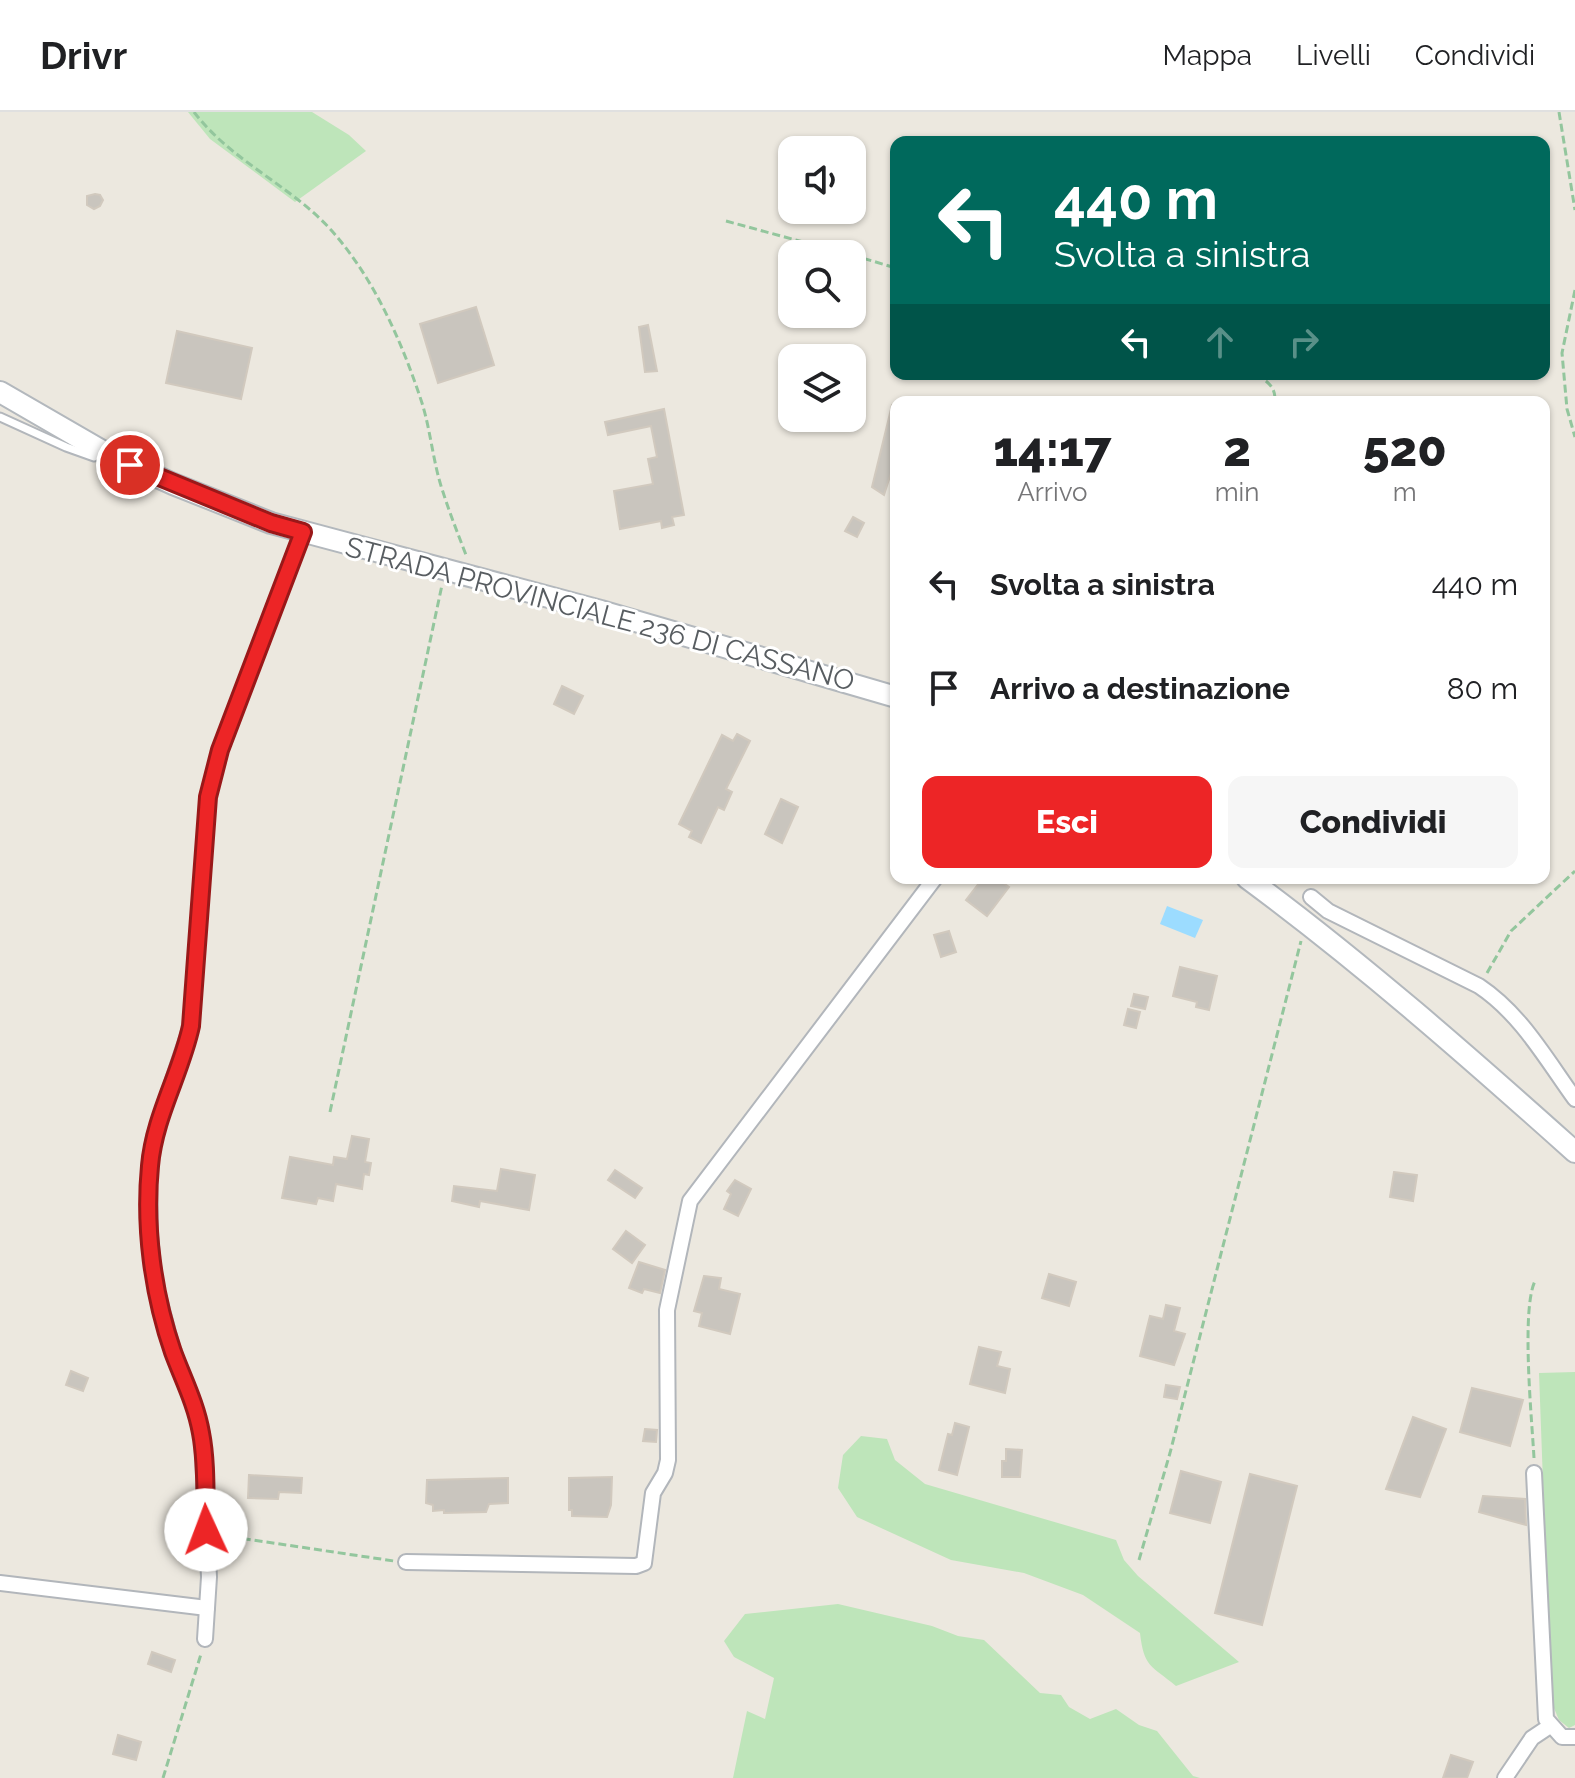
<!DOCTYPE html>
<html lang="it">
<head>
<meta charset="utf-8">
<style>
	:root { --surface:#fff; --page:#f6f6f6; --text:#202124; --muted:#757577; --line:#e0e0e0; --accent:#ed2526 }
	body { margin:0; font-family:Raleway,sans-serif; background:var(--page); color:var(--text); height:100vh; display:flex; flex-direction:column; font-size:30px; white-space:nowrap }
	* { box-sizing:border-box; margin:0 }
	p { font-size:26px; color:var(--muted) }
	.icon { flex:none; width:44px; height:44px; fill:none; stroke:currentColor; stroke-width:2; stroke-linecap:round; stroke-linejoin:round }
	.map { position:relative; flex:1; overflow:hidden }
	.side { position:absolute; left:890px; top:284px; width:660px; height:488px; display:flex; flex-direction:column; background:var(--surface); border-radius:16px; box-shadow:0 2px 6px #0004 }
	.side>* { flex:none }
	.hud { position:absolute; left:890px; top:24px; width:660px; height:244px; border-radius:16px; box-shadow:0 2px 6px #0004; background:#00695c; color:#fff; overflow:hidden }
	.fabs { position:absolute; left:778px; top:24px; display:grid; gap:16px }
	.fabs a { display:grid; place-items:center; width:88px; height:88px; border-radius:16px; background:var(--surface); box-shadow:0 2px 6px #0004; font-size:40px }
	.pin { position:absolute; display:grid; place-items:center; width:68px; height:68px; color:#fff; margin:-34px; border:4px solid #fff; border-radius:50%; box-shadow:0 2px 8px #0007 }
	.me { position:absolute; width:88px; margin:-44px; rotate:358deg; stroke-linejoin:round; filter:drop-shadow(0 0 6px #0008) }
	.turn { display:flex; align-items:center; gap:28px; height:168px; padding:0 32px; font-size:36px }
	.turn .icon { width:104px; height:104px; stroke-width:2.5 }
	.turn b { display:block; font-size:56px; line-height:68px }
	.lanes { display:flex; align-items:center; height:76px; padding:0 32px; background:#0003; justify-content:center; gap:40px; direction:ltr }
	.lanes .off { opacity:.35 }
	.eta { display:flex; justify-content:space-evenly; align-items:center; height:136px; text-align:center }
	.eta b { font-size:48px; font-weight:800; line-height:56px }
	.cta { display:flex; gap:16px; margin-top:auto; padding:16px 32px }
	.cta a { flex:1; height:92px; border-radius:16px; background:var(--accent); color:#fff; font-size:32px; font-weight:800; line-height:92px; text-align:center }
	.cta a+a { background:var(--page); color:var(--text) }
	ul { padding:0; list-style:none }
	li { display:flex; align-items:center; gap:24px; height:104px; padding:0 32px }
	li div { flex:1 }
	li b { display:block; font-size:30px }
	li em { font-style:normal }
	header { display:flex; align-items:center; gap:48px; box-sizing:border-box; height:112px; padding:0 40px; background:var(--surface); border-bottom:2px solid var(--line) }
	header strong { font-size:38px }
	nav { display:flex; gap:44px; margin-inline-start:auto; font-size:28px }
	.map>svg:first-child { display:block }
	.green { fill:#bee5ba }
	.water { fill:#9cdcff }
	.building { fill:#c9c5be; stroke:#d1c9be; stroke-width:2 }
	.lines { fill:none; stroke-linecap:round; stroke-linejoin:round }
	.service-casing { stroke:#b2b6bb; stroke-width:11 }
	.minor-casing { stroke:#b2b6bb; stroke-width:18 }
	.secondary-casing { stroke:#b3b8bd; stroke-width:24 }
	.path { stroke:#93c69d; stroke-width:3; stroke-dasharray:8 4; stroke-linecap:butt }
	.service { stroke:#fff; stroke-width:7 }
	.minor { stroke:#fff; stroke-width:14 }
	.secondary { stroke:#fff; stroke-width:20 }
	.route-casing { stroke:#9a1819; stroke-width:20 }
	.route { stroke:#ed2526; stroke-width:14 }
	.labels { text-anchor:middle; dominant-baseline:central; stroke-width:6; stroke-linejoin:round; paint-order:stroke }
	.street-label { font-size:28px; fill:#585d61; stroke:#fff }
</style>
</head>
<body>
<header>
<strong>Drivr</strong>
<nav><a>Mappa</a><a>Livelli</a><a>Condividi</a></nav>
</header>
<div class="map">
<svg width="1575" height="1666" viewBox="0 0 1575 1666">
	<rect width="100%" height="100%" fill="#ece8df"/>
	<!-- green -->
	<g class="green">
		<path d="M188,0h124l37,23 17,16 -71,51 -85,-63z"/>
		<path d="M1575,1260v353l-6,3 -10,-8 -8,-19 -12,-328z"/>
		<path d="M861,1324l26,3 8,21 30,24 191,56 8,20 14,16 101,86 -63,24c-25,-21 -32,-18 -36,-53l-57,-38 -59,-22 -73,-13 -94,-43 -19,-29 5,-33z"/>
		<path d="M838,1492l94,22 26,10 26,4 56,53 21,2 8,12 21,12 26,-10 23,16 18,6 36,45 7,2h-467l14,-67 18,8 9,-41 -40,-21 -10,-16 21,-27z"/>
	</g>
	<!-- water -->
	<path class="water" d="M1167,794l36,14 -8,18 -35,-14z"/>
	<!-- building -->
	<g class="building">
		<path d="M95,82l5,1 3,5 -3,6 -6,3 -7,-4v-9z"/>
		<path d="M476,195l18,58 -56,18 -18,-59z"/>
		<path d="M648,213l9,46 -12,1 -6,-45z"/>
		<path d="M177,219l75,17 -11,51 -75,-16z"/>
		<path d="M892,293l4,1v65l-4,-1 -8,25 -12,-8z"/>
		<path d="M664,297l20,106 -12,2 2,8 -12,3 -1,-7 -41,8 -6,-38 39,-7 -5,-25 9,-2 -6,-31 -43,9 -3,-13z"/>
		<path d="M853,405l11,6 -7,14 -12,-6z"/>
		<path d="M562,574l21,10 -9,18 -20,-10z"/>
		<path d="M737,622l13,7 -24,48 6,3 -8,18 -6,-3 -17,36 -12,-6 3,-6 -13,-7 43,-89 11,6z"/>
		<path d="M781,687l17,8 -16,36 -17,-9z"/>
		<path d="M983,766h13l13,9 -22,29 -21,-16z"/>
		<path d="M949,819l7,21 -15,5 -7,-22z"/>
		<path d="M1180,855l37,9 -8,34 -13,-3 1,-5 -24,-6z"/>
		<path d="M1134,882l14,3 -3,12 -14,-3z"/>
		<path d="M1128,897l12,3 -4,16 -12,-3z"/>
		<path d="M352,1024l17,3 -4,23 6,1 -2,12 -5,-1 -2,15 -26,-5 -3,17 -15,-3 -2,6 -34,-6 8,-41 43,8 1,-8 13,2z"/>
		<path d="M501,1057l34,6 -6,35 -49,-9 -1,6 -27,-6 2,-15 43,5z"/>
		<path d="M615,1058l27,18 -7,10 -27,-18z"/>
		<path d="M1394,1060l23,3 -4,26 -23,-4z"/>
		<path d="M735,1068l16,9 -13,27 -14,-7 7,-15 -4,-3z"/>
		<path d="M626,1119l19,14 -13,18 -19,-14z"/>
		<path d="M639,1150l26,8 -5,23 -16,-4 -2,4 -13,-5z"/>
		<path d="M1049,1162l27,8 -7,24 -27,-8z"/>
		<path d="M704,1164l17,2 -2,11 21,5 -10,40 -31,-8 3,-13 -8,-2z"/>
		<path d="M1166,1193l14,3 -6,23 11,3 -11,31 -34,-9 10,-40 13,3z"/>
		<path d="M979,1235l22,5 -4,14 13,3 -5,24 -35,-9z"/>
		<path d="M71,1259l17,7 -5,13 -17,-6z"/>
		<path d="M1166,1273l14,2 -3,12 -13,-2z"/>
		<path d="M1472,1276l51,12 -13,46 -50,-14z"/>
		<path d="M1413,1305l33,12 -26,68 -34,-8z"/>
		<path d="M955,1311l14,4 -12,48 -18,-5 9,-36 4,1z"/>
		<path d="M645,1317l12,1 -1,12 -13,-1z"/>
		<path d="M1006,1337l16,1 -2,27h-18v-16h4z"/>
		<path d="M1181,1359l40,11 -11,41 -40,-10z"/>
		<path d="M1250,1362l47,12 -35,139 -47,-12z"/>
		<path d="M249,1363l53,3 -1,15 -22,-1 -1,7 -30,-1z"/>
		<path d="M612,1365l-1,28 -4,12 -35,-1v-6h-3v-32z"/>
		<path d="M508,1366v25l-19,1 -3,8 -42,1v-3l-11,1v-6l-7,-2 1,-23z"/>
		<path d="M1483,1384l42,3 1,26 -47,-13z"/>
		<path d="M152,1540l23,8 -4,12 -23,-8z"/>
		<path d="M118,1623l23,7 -5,18 -23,-6z"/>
		<path d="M1451,1643l22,7 -6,16h-24z"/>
	</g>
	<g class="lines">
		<defs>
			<path id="service" d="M0,305l66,30 28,10"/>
			<g id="minor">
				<path d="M1311,785l17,14 151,75c42,28 67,73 96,113"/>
				<path d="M1534,1361l12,246 16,18h13"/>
				<path d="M406,1450l230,4 8,-3 9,-70 12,-20 3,-13 -1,-150 23,-109 245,-323"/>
				<path d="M0,1471l207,25"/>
				<path d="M205,1527l4,-62 -7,-142 -8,-31 -21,-53 -18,-67 -5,-48 -1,-69 5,-30 37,-111 17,-229 12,-47 83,-218"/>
				<path d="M1505,1666l27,-40 18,-12"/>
			</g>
			<g id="secondary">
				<path d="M0,280l109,63 64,29 98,39 330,88 295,86"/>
				<path d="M1247,766c115,85 222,179 328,274"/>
			</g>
		</defs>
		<!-- service casing -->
		<use href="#service" class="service-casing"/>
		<!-- minor casing -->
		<use href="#minor" class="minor-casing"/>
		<!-- secondary casing -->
		<use href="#secondary" class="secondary-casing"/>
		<!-- path -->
		<g class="path">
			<path d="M194,0c37,49 98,74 138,119 43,49 70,111 90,172 9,29 11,60 21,89 7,22 15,42 23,63"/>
			<path d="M1559,0l16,98"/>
			<path d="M726,109l121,33"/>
			<path d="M852,143l44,13"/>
			<path d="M1575,178l-13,63 5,56 8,28"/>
			<path d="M1256,262c12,8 20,13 19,28"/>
			<path d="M1487,861l24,-42 64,-60"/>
			<path d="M330,1000l112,-527"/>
			<path d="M1534,1346c-2,-37 -13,-148 1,-177"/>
			<path d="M219,1423l175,26"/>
			<path d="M1139,1448l31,-107 131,-512"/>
			<path d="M163,1666l38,-124"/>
		</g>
		<!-- service -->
		<use href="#service" class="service"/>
		<!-- minor -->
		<use href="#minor" class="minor"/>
		<!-- secondary -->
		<use href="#secondary" class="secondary"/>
	</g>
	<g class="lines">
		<defs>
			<path id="route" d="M130,353l141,58 32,9 -83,218 -12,47 -17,229c-10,47 -37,91 -41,140 -6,61 3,128 23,186 10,27 23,52 28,81 6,31 4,66 5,97"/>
		</defs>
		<!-- route casing -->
		<use href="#route" class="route-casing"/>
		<!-- route -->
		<use href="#route" class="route"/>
	</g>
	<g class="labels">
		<!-- street labels -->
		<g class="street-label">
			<text transform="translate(600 502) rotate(15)">STRADA PROVINCIALE 236 DI CASSANO</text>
		</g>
	</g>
</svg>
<div class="fabs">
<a><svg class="icon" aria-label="sound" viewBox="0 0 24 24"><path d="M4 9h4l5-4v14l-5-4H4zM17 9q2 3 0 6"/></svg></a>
<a><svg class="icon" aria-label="search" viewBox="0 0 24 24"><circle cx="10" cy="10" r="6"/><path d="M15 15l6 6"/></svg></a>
<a><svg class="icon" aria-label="layers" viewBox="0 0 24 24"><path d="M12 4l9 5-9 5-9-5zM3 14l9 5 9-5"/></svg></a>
</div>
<div class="pin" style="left:130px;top:353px;background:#d93025"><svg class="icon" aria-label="arrive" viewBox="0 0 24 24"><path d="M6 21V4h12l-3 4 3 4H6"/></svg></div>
<svg class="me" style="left:206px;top:1418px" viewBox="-20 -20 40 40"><circle r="19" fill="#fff"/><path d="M0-13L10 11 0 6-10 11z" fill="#ed2526"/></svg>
<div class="hud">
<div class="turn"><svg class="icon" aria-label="left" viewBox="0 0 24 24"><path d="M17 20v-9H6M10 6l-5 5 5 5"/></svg><div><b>440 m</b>Svolta a sinistra</div></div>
<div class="lanes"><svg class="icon" aria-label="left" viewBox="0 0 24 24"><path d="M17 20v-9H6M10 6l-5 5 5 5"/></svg><svg class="icon off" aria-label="ahead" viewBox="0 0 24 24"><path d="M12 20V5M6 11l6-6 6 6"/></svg><svg class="icon off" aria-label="right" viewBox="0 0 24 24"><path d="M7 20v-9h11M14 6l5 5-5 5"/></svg></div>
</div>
<section class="side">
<div class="eta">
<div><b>14:17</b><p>Arrivo</p></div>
<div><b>2</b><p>min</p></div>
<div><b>520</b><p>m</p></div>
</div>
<ul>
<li><svg class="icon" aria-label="left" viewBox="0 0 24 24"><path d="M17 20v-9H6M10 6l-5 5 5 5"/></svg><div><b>Svolta a sinistra</b></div><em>440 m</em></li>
<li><svg class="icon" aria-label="arrive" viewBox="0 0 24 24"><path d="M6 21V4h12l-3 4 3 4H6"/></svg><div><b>Arrivo a destinazione</b></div><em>80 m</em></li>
</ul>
<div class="cta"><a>Esci</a><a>Condividi</a></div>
</section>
</div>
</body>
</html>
